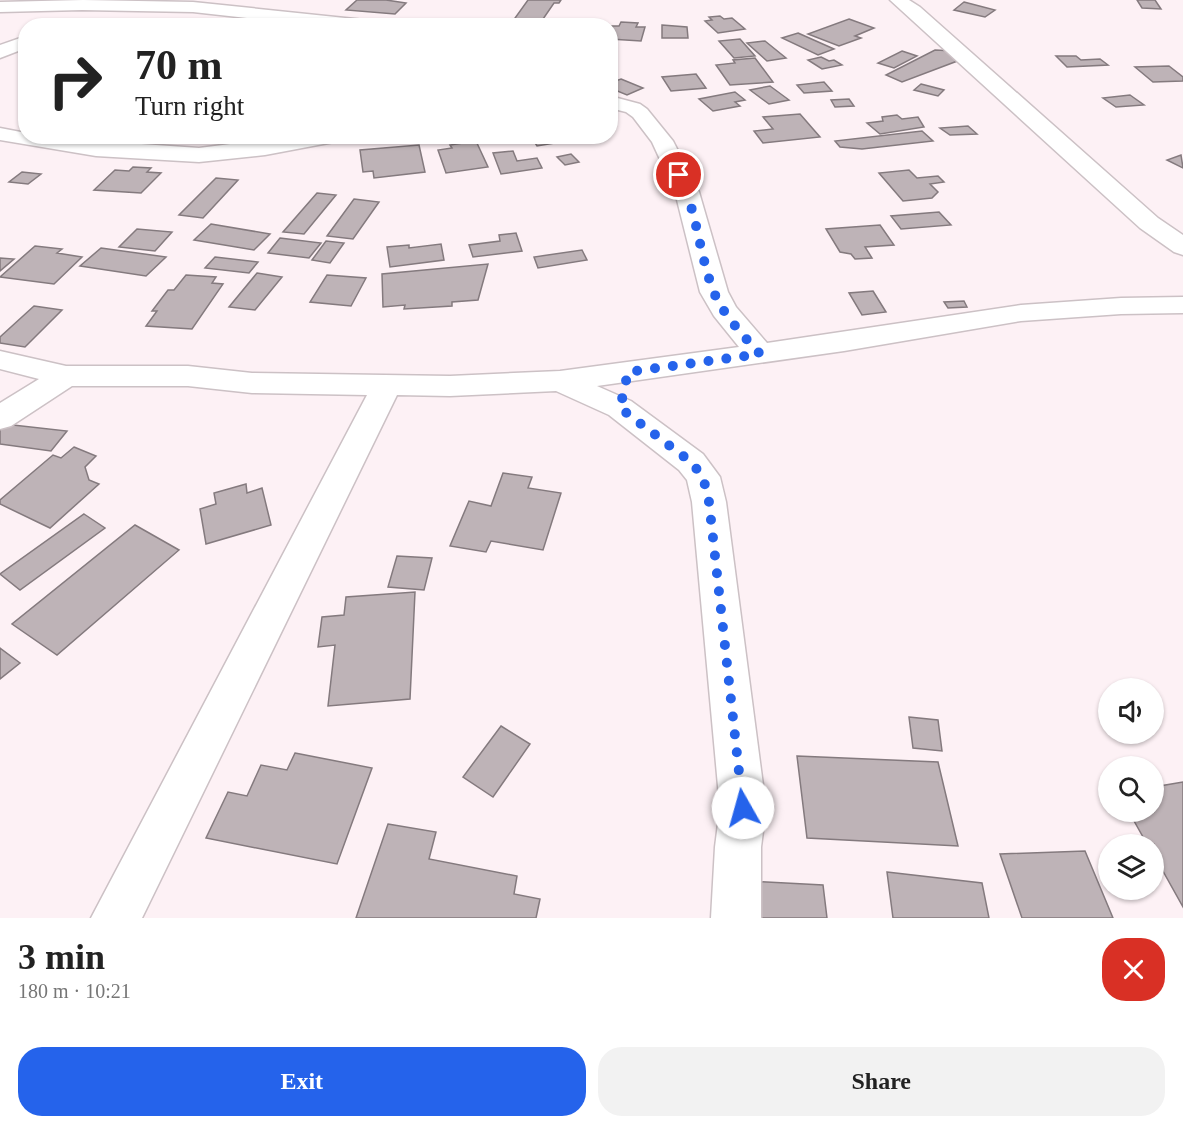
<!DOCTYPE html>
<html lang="en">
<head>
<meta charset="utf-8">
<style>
	:root { --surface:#fff; --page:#f2f2f2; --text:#222; --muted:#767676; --accent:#2563eb }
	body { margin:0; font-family:Georgia,serif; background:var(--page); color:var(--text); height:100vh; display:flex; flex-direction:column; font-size:22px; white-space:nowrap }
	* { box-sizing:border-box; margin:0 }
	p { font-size:20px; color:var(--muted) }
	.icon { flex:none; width:33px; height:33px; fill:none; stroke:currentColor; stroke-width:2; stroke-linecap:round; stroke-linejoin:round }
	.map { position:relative; height:918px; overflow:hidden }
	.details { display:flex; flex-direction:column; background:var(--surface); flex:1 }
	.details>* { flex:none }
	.banner { position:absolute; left:18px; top:18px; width:600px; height:126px; border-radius:24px; box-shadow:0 2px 4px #0004; background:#fff; color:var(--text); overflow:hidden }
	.tools { position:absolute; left:1098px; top:678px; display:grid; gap:12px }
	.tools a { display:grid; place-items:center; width:66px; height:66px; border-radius:50%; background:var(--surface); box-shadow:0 2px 4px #0004; font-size:30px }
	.pin { position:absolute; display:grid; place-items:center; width:51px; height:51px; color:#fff; margin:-26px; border:3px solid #fff; border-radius:50%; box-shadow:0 2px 6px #0007 }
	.me { position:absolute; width:66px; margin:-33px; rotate:353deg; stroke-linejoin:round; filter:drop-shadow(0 0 4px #0008) }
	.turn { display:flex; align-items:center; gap:21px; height:126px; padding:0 18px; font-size:27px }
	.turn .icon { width:78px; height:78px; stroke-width:2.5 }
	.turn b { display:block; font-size:42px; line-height:51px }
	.round { display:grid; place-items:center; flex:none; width:63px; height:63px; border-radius:24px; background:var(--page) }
	.summary { display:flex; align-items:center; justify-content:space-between; height:102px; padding:0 18px }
	h1 { font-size:36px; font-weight:700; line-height:45px }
	.button { display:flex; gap:12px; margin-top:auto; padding:12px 18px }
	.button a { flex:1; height:69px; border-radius:24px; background:var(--accent); color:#fff; font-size:24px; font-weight:700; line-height:69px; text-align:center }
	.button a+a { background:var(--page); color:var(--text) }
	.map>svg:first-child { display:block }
	.building { fill:#beb3b7; stroke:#847a7e; stroke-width:1.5 }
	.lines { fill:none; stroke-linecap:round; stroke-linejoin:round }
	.minor-casing { stroke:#ccc1c5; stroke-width:3 }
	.minor { fill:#fff; fill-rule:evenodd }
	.route { stroke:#2563eb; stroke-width:10; stroke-dasharray:0 18 }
</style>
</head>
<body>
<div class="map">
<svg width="1183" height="918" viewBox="0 0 1183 918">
	<rect width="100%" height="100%" fill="#fdf1f5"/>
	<!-- building -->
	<g class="building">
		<path d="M357,0h29l20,3 -11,11 -49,-4z"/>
		<path d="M528,0h33l-2,3h-5l-11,16h7l-4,7 -36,-1z"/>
		<path d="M1137,0h18l6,9 -19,-1z"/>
		<path d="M964,2l31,8 -10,7 -31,-7z"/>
		<path d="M720,16l4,3 8,-1 13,11 -27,4 -13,-12 7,-1 -3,-3z"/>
		<path d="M849,19l25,9 -19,8 6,2 -22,8 -31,-12z"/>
		<path d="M621,22l17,1 -2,4h9l-4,14 -31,-2v-13h9z"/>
		<path d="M662,25l25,2 1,11h-26z"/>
		<path d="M798,33l36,16 -16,6 -36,-17z"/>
		<path d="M740,39l15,17 -21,2 -15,-17z"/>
		<path d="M765,41l21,17 -19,3 -20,-18z"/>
		<path d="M935,50l20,1 5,9 -58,22 -16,-7z"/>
		<path d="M902,51l15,5 -23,12 -16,-5z"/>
		<path d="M1056,56h20l5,4 19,-1 8,6 -41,2z"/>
		<path d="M821,57l8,4 5,-1 8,5 -20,4 -14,-9z"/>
		<path d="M755,58l18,24 -43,3 -14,-20 19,-2 -2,-3z"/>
		<path d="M1169,66l14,11v4l-30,1 -18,-15z"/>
		<path d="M696,74l10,14 -35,3 -9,-14z"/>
		<path d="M621,79l22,9 -16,7 -17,-7v-5z"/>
		<path d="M824,82l8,9 -28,2 -7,-8z"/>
		<path d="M921,84l23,6 -6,6 -24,-6z"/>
		<path d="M770,86l19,14 -20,4 -19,-14z"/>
		<path d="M735,92l10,8 -10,2 5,4 -27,5 -14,-12z"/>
		<path d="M1130,95l14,10 -28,2 -13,-9z"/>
		<path d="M849,99l5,7 -19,1 -4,-7z"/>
		<path d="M800,114l20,23 -57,6 -9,-12 19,-2 -10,-12z"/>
		<path d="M897,115l5,4 16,-2 6,10 -44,7 -13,-11 16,-2 -1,-4z"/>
		<path d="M968,126l9,8 -27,1 -10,-7z"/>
		<path d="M922,131l11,10 -71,8 -22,-2 -5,-6z"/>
		<path d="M540,136h57l-60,10 -5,-8z"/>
		<path d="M476,141l12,26 -42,6 -8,-23 14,-2 -2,-3z"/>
		<path d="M419,145l6,27 -51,6 -1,-7 -10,1 -3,-22z"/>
		<path d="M513,151l4,10 20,-3 5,10 -41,6 -8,-21z"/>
		<path d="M571,154l8,8 -14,3 -8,-8z"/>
		<path d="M1181,155l2,13 -16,-8z"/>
		<path d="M133,167l18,1 -4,4 14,1 -20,20 -47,-3 21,-20 14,1z"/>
		<path d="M909,170l8,8 21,-2 6,6 -14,2 8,8 -6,6 -29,3 -24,-28z"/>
		<path d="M22,172l19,2 -13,10 -19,-2z"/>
		<path d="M216,178l22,2 -35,38 -24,-3z"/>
		<path d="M317,193l19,2 -32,39 -21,-2z"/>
		<path d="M354,199l25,3 -26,37 -26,-3z"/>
		<path d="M939,212l12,13 -50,4 -10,-13z"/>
		<path d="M211,224l59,10 -16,16 -60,-10z"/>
		<path d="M880,225l14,20 -29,2 7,11 -17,1 -4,-5 -11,-2 -14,-23z"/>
		<path d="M137,229l35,3 -17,19 -36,-4z"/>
		<path d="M516,233l6,18 -49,6 -4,-12 31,-4 -1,-6z"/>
		<path d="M280,238l41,5 -12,15 -41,-5z"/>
		<path d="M326,241l18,2 -14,20 -18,-3z"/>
		<path d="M441,244l3,16 -54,7 -3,-20 22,-2v3z"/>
		<path d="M35,246l27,3 -5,4 25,4 -28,27 -54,-7z"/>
		<path d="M101,248l65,9 -20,19 -66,-10z"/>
		<path d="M582,250l5,10 -49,8 -4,-11z"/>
		<path d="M215,257l43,5 -9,11 -44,-5z"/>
		<path d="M0,258l14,1 -14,12z"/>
		<path d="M488,264l-10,36 -26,2v4l-48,3 1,-4 -22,2 -1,-33z"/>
		<path d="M257,273l25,4 -27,33 -26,-3z"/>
		<path d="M186,275l30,2 -4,6 11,1 -31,45 -46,-3 11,-15h-5l16,-21h6z"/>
		<path d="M327,275l39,3 -15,28 -41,-4z"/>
		<path d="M873,291l13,21 -24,3 -13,-22z"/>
		<path d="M964,301l3,6 -19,1 -4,-6z"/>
		<path d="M34,306l28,4 -37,37 -25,-4v-6z"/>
		<path d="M4,424l63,7 -16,20 -51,-7v-16z"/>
		<path d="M74,447l22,9 -11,11 4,13 10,4 -49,44 -50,-24v-4l53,-45 8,3z"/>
		<path d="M503,473l29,4 -4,11 33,5 -18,57 -52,-9 -5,11 -36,-6 19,-45 22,5z"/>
		<path d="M246,484l1,9 15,-5 9,37 -65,19 -6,-35 16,-5 -2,-11z"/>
		<path d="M84,514l21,14 -85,62 -20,-16z"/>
		<path d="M135,525l44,25 -122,105 -45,-31z"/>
		<path d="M397,556l35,2 -8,32 -36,-3z"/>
		<path d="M415,592l-5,107 -82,7 7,-61 -17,2 4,-30 22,-2 2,-18z"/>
		<path d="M0,648l20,15 -20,16z"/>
		<path d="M909,717l29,3 4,31 -29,-3z"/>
		<path d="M501,726l29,18 -37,53 -30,-20z"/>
		<path d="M295,753l77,15 -35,96 -131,-26 22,-46 19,4 14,-31 26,5z"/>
		<path d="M797,756l141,6 20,84 -151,-8z"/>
		<path d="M1183,782v125l-29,-52v-11h-7l-18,-32h25v-25z"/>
		<path d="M388,824l48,8 -7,27 88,17 -3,18 26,5 -4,19h-180z"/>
		<path d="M1085,851l28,67h-91l-22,-64z"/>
		<path d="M887,872l95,11 7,35h-96z"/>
		<path d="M745,881l78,4 4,33h-80z"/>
	</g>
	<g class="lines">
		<defs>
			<g id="minor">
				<path d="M83,0l110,2 181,19 8,5h-62l-127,-14 -111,-2 -82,2v-10z"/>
				<path d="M890,0h19l11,7 238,211 25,17v20l-9,-3 -34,-24z"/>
				<path d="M26,36v12l-26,10v-13z"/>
				<path d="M610,96l30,8 7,5 26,32 26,51 29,100 8,15 31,36 254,-38 100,-7 62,-1v16l-62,1 -100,7 -177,30 -247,35 34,15 72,53 17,23 6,25 40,306 -5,39v71h-50l4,-71 5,-39 -28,-306 -5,-22 -8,-10 -70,-55 -53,-24 -106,5 -53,-1 -255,523h-51l276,-523 -115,-2 -64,-7h-116l-61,40 -11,3v-26l39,-24 -39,-10v-18l66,15h122l64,7 198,3 110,-5 179,-24 -25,-31 -14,-24 -25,-100 -23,-50 -19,-25 -7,-5 -16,-4z"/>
				<path d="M0,128l26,5v3l173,12 95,-12h50l-2,5 -8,1 -69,13 -66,7 -103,-6 -96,-16z"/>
			</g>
		</defs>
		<!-- minor casing -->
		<use href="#minor" class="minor-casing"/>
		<!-- minor -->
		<use href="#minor" class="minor"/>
	</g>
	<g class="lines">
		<!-- route -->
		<path class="route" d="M679,175c18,36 20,78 34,115 9,24 30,45 47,64l-132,18 -8,36 71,54 12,15 6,25 34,306"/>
	</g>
</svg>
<div class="tools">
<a><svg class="icon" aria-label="sound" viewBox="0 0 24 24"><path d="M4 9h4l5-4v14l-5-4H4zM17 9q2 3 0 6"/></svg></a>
<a><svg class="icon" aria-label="search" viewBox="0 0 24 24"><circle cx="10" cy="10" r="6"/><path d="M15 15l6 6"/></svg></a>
<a><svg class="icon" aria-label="layers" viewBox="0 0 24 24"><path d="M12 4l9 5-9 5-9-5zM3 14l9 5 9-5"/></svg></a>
</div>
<div class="pin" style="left:679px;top:175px;background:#d93025"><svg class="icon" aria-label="arrive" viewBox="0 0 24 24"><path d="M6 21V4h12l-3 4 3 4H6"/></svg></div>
<svg class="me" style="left:743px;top:808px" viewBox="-20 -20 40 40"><circle r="19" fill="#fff"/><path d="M0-13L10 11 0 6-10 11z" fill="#2563eb"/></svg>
<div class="banner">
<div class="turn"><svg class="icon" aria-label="right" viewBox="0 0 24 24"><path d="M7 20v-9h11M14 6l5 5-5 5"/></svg><div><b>70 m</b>Turn right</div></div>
</div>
</div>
<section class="details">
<div class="summary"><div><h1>3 min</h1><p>180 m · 10:21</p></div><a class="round" style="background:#d93025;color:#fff"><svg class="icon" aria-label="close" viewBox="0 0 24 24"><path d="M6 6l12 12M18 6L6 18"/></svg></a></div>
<div class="button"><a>Exit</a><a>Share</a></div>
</section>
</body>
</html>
